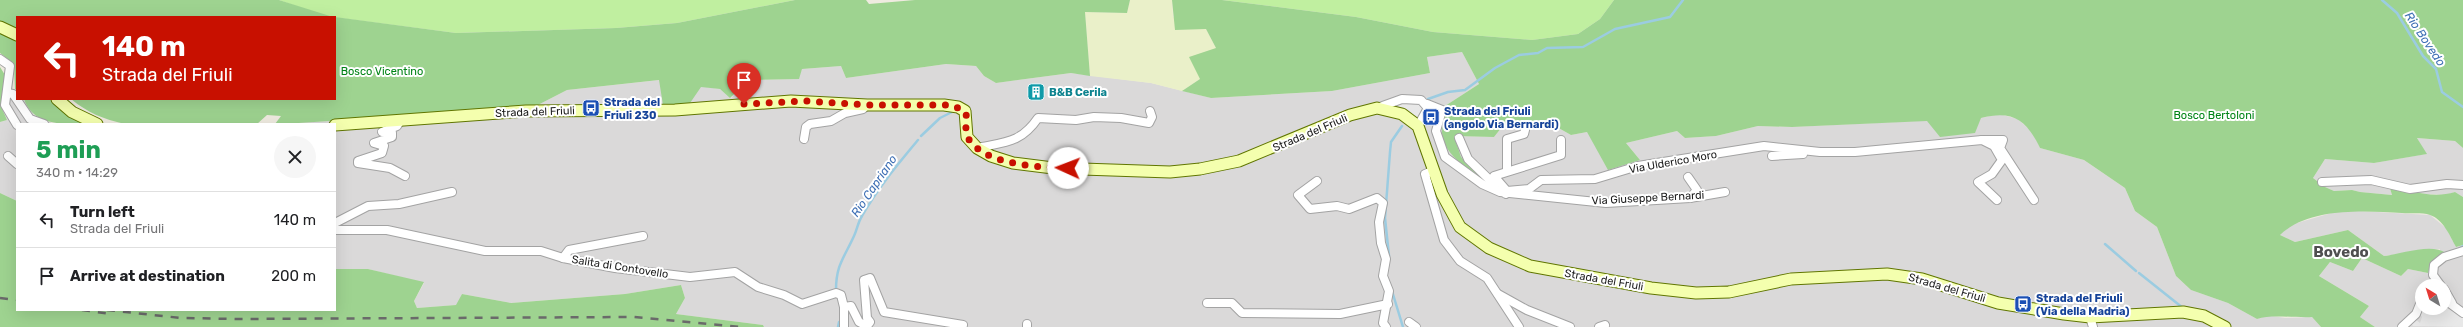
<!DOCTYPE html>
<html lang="en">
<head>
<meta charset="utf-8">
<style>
	:root { --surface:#fff; --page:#f6f6f6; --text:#202124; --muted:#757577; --line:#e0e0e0 }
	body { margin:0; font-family:Rubik,sans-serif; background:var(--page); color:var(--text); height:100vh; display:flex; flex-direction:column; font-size:15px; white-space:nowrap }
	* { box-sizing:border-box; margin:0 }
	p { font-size:13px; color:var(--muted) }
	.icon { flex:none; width:22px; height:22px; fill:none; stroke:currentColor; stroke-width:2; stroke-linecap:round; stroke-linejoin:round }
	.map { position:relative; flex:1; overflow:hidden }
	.panel { position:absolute; left:16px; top:123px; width:320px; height:188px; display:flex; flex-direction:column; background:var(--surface); border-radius:0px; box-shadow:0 4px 16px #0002 }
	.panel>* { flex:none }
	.guide { position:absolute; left:16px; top:16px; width:320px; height:84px; border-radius:0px; box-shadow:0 4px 16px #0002; background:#c81000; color:#fff; overflow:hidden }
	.needle { width:26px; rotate:322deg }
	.buttons { position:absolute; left:2415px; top:279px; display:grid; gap:8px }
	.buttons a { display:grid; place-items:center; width:36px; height:36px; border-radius:50%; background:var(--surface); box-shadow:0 4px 16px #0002; font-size:20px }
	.pin { position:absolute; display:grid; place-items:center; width:34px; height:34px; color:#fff; margin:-41px -17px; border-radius:50% 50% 50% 0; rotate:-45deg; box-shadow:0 0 4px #0007 }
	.pin .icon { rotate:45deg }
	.me { position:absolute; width:44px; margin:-22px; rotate:272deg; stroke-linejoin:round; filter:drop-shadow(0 0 3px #0008) }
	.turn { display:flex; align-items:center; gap:14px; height:84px; padding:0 20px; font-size:18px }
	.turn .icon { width:52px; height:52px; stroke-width:2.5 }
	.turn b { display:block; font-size:28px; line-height:34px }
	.round { display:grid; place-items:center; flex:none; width:42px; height:42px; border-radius:21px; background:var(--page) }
	.head { display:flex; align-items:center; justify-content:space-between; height:68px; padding:0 20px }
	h1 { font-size:24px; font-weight:700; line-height:30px; color:#1e9e55 }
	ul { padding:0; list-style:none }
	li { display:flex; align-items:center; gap:12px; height:56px; padding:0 20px; border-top:1px solid var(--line) }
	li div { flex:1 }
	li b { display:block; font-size:15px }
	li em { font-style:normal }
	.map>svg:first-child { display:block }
	.residential { fill:#dad9d9; fill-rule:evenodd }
	.farmland { fill:#eaf0c9 }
	.grass { fill:#c0efa0 }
	.forest { fill:#9ed390 }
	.parking { fill:#e8e8e8 }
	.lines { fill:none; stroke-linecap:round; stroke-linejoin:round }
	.stream { stroke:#9bcce1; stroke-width:2.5 }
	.minor-casing { stroke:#a3a3a3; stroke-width:10 }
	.secondary-casing { stroke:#607600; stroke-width:13 }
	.minor { stroke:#fff; stroke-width:8 }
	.secondary { stroke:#f4ffae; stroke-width:11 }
	.rail { stroke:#6a6a6a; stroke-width:2.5; stroke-dasharray:8 8; stroke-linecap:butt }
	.route { stroke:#c81000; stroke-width:7; stroke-dasharray:0 12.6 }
	.labels { text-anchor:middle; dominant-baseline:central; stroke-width:4; stroke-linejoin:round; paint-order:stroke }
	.park-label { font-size:11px; fill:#008416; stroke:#fff }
	.culture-label { font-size:11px; font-weight:bold; fill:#0d838f; stroke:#fff; text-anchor:start }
	.transit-label { font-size:11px; font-weight:bold; fill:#164399; stroke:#fff; text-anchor:start }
	.street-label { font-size:11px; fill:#1c1c1c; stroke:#fff }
	.water-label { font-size:12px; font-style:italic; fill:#3f70b5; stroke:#fff }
	.district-label { font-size:15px; font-weight:bold; fill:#4f4f4f; stroke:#fff }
</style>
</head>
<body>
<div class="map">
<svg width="2463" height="327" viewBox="0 0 2463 327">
	<rect width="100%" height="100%" fill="#efebe0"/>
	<!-- residential -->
	<g class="residential">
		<path d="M1462,52l17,32 -34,22 2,5 -5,21 7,18 30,23 -19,-16 -6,-21 40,1 8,-10 53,-1 16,9 16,-3 53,28 -14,-17 51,-12 8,7 31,-2 42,-10 34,1 189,-9 18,-4 19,5 15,14 7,15 44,12 41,28 10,23 22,16 19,49 15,14 37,13 29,16 9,-4 19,3 27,-1 9,10h-1557l-1,-2 -87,-11 9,-16 -4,-13 -56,9 -114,9 -49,-9 -5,11 -40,3 -3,-7 10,-18 -56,-14h-33v-145h-52l249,-16 35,-18 93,-10 60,9 11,9 18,-18 49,-1 4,-10 39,-3 5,12 100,-14 30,2 8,10 12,7 75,-10 80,10 60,15 121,-7 98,-18 -3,-16z"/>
		<path d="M15,89l2,1v9h7l10,16 20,9h-37v77l-17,-8v-71l7,-2 -6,-14v-8l2,-7z"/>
		<path d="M2417,138l38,3 8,7v49l-8,-5 -8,3 -23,-1 -35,-9 3,10 -32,-3 -8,-2 -18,1 -9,-4 -12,-9 12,-19 49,4 52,-9z"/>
		<path d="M2359,211l71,4 16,13 10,19 7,-2v82h-88l-15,-10 9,-11 -50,-30 11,-14 23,9 9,-13 39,18 7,-7 20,4 3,-10 8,-8 1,-6 -56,7 -36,-26 -53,12 -15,-7 10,-10 45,-13zM2422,286h22v22h-22z"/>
	</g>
	<!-- farmland -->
	<path class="farmland" d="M1130,0h42l1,17 33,12 10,19 -16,31 -18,12 -31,-8 -61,-7 -5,-64 42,1z"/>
	<!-- grass -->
	<g class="grass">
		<path d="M279,0h516l-118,23 -61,5 -160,5 -132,-17z"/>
		<path d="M1222,0h392l-14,19 -22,15 -46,6 -99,-8 -77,-15z"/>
	</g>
	<!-- forest -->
	<g class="forest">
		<path d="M0,0h279l54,17h-316v13l-17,-9z"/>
		<path d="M795,0h71l3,4 46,-4h215l-3,13 -42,-1 5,64 -19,-3 -75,10 -12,-7 -8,-10 -30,-2 -100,14 -5,-12 -39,3 -3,10 -50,1 -19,18 -10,-9 -19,-2 -13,19 -25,-1 -4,-25 -92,10 -35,18 -249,16h-8l6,-8 -14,-1 -10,9h-132c-22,-5 -37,-11 -54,-25h264v-82l121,16 160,-5 61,-5z"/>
		<path d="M1172,0h50l134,17 77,15 99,8 46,-6 22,-15 14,-19h849v148l-8,-7 -38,-3 10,16 -53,9 -49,-4 -12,19 12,9 9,4 18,-1 8,2 32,3 -3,-10c21,6 44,14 66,7l8,5v48l-7,2c-6,-11 -13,-28 -26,-32 -8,-3 -20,-1 -28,-2 -37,-2 -93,-6 -122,22l15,7 53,-12 36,26c18,-2 47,-13 62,-3 -11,3 -15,9 -18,20l-20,-4 -7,7 -39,-18 -9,13 -23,-9 -11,14 50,30 -9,11 15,10h-54l-9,-10c-16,1 -42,-3 -55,2l-29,-16 -37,-13 -15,-14 -19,-49 -22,-16 -10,-23 -41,-28 -44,-12c-14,-29 -28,-38 -59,-30l-6,15 -35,4 -13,-16 -135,6 -34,-1 -42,10 -31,2 -8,-7 -51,12 14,17 -32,10 -21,-38 -16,3 -16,-9 -53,1 -8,10 -40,-1 7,21 30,28c-17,-12 -50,-30 -49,-54 1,-9 6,-16 3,-25l34,-22 -17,-32 -35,5 3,16 -98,18 -121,7 -29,-7 18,-12 -11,-22 27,-9 -10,-19 -31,1z"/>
		<path d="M0,32l17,8v50l-2,-1 -1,-25 -14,-11z"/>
		<path d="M0,67l5,8 -4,31 6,14 -7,2z"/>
		<path d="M24,99h28l34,25c-23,0 -53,2 -62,-25z"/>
		<path d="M0,193l17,8v109h318v-41h33l56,13 -10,19 3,7 39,-3 6,-11 49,9 114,-9 56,-9 4,13 -9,16 87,11 1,2h-764z"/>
	</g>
	<!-- parking -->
	<g class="parking">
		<path d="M1408,100l18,6 -7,15 -3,-4 -11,-7 -17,-2z"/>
		<path d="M2452,305l11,13v9l-55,-1h5l-2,-3 4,-4 5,4 2,-6 -3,-4 3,-5 22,-2 8,5z"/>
	</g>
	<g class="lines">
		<!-- stream -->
		<g class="stream">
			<path d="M2382,0l15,13 26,43 13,13 6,23 21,15"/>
			<path d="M1428,99l20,-7 17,-2 30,-22 24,-13 19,-2 9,-5 36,-1 32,-18 55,-12 13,-17"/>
			<path d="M921,136l19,-18 14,-7"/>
			<path d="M2105,244l31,27"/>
			<path d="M2460,248l3,-2"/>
			<path d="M1389,256l-4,-38 5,-66 1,-10 11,-16"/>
			<path d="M2139,273l44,35"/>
			<path d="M836,290c0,-25 8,-32 18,-54 3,-6 4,-14 8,-20 15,-27 36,-52 56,-76"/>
			<path d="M1392,291l11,36"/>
			<path d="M838,327l1,-5"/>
		</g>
		<defs>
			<g id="minor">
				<path d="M0,59l10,7 -5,39 12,20"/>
				<path d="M7,93l6,1 17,25 14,5"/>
				<path d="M1427,104l15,6 -6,21 9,26 37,27 18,8 106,11 84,-5 35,-6"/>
				<path d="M1377,108l25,-9 19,1 7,8 -10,18"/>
				<path d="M401,120l-4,6 -15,6 10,1v4l-18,6 10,3 -2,7 -24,8v2l32,5 15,8"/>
				<path d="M1459,138l9,21 27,26"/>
				<path d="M804,139l2,-12 4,-3 21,-3 14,-8 18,-4 4,-4"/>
				<path d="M1982,140h21l-3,8 34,52"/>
				<path d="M977,148c28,-6 44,-5 61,-30l38,2 18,-3 27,1 28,5 3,-6 -2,-6"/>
				<path d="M8,156l9,8"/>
				<path d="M1772,156l31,-2"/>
				<path d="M1432,171l-7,3 19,66 16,21 27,17 32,49"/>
				<path d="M1507,171v-32l17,-5 1,-4"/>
				<path d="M1688,177l9,13 -7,8"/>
				<path d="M1317,181l-19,14 12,14 27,-3 12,3 28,-11 6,5 -4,19 2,21 5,16 -3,17 6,15 -6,32 3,4"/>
				<path d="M2322,182l49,-2 39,9 37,-5 16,1"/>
				<path d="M1507,191l22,-2 12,-9 54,-1 43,-13 126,-20 56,6h35l127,-12 12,6 8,14 -10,14 -14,8 19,18"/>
				<path d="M1506,194l1,-3 -13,-15 67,-21v-15"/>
				<path d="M335,223l33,-17 31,-2 53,-12"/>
				<path d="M335,230h52l98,21h56l22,7 52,10 75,9 45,-5 23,15 26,8 18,9 34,-11 5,2 3,12v20"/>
				<path d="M563,258l6,-8 74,-14"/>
				<path d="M2441,286l-8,-11 1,-10 10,-8 19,-6"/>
				<path d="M2444,289l8,14"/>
				<path d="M1498,294l29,16 43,17"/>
				<path d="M2444,299l19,14"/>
				<path d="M1207,303h25l10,10 98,1 48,-10"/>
				<path d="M844,307l7,-1 8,16 8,4 3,-4 -3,-4 -3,-38 6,-2 14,34 79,13"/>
				<path d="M2090,317l3,10"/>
				<path d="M1409,322l7,5"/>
				<path d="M1027,324v3"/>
				<path d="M1599,327l6,-2"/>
				<path d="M2402,327l14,-13 6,-15"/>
			</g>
			<g id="secondary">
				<path d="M0,27l17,8"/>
				<path d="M57,99l15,13 25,12"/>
				<path d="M335,125l191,-14 149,-1 116,-9 76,4h77l14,2 7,4 2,26 10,11 14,8 22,7 40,5 117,4 30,-3 39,-8 111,-46 27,-7 25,6 16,12 24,68 18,33 29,21 41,18 121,22 45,5 33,-1 62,-13 96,-5 35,5 76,24 66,11 26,3 93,-5 21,4 21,11"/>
			</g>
		</defs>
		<!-- minor casing -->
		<use href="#minor" class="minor-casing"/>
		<!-- secondary casing -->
		<use href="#secondary" class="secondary-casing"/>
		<!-- minor -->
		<use href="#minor" class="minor"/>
		<!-- secondary -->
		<use href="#secondary" class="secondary"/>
		<!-- rail -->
		<g class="rail">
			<path d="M0,298l17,2"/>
			<path d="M82,310l29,4"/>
			<path d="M107,310l74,8 58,1 395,-2 108,10"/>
		</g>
	</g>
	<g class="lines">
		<!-- route -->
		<path class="route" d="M744,104l61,-3 62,4h84l14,6c4,9 -2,18 3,27 17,28 72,29 100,30"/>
	</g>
	<!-- icons -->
	<defs>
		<symbol id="building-square" viewBox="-11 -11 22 22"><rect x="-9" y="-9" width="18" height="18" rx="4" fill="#0f9aa8" stroke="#fff"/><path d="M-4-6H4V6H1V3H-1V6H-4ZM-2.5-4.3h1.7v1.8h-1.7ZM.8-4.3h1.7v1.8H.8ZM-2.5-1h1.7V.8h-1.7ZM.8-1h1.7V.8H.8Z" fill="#fff"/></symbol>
		<symbol id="bus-square" viewBox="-11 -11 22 22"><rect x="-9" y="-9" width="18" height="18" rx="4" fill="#1a4fb4" stroke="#fff"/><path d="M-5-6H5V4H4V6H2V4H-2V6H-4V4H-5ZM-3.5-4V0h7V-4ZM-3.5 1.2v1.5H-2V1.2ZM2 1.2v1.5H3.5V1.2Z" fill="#fff"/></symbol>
	</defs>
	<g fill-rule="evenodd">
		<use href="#building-square" x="1026" y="82" width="20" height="20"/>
		<use href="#bus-square" x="581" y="98" width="20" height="20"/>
		<use href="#bus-square" x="1421" y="107" width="20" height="20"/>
		<use href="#bus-square" x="2013" y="294" width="20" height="20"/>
	</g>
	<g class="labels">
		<!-- park labels -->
		<g class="park-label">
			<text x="382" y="71">Bosco Vicentino</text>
			<text x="2214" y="115">Bosco Bertoloni</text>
		</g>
		<!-- culture labels -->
		<g class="culture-label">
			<text x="1049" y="92">B&amp;B Cerila</text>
		</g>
		<!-- transit labels -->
		<g class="transit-label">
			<text x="604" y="102">Strada del<tspan x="604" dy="13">Friuli 230</tspan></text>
			<text x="1444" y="111">Strada del Friuli<tspan x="1444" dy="13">(angolo Via Bernardi)</tspan></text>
			<text x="2036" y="298">Strada del Friuli<tspan x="2036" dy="13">(Via della Madria)</tspan></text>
		</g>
		<!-- street labels -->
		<g class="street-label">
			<text transform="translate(535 112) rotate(-2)">Strada del Friuli</text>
			<text transform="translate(1310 133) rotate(-23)">Strada del Friuli</text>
			<text transform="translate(1673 162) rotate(-10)">Via Ulderico Moro</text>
			<text transform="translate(1648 198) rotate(-3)">Via Giuseppe Bernardi</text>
			<text transform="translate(620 267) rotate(9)">Salita di Contovello</text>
			<text transform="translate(1604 280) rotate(10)">Strada del Friuli</text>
			<text transform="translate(1947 288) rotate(16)">Strada del Friuli</text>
		</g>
		<!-- water labels -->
		<g class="water-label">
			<text transform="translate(2425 39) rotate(56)">Rio Bovedo</text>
			<text transform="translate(874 186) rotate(-56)">Rio Capriano</text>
		</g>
		<!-- district labels -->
		<g class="district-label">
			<text x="2341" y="252">Bovedo</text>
		</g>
	</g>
</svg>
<div class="buttons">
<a><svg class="needle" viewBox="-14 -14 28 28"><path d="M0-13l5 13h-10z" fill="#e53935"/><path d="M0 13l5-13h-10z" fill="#757577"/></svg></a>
</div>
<div class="pin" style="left:744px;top:104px;background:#d93025"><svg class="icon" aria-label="arrive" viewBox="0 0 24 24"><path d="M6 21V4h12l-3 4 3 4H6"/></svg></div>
<svg class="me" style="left:1068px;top:168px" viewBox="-20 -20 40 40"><circle r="19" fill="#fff"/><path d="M0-13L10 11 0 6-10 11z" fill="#c81000"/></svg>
<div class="guide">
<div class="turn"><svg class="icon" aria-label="left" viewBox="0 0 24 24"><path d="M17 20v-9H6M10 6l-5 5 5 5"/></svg><div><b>140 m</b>Strada del Friuli</div></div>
</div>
<section class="panel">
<div class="head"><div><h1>5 min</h1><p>340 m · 14:29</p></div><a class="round"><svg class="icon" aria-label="close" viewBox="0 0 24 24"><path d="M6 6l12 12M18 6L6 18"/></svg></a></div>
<ul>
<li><svg class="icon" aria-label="left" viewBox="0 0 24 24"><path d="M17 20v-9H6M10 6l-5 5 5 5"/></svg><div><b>Turn left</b><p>Strada del Friuli</p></div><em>140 m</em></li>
<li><svg class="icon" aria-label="arrive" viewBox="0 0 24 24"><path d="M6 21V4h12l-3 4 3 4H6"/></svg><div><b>Arrive at destination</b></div><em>200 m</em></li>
</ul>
</section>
</div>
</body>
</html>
